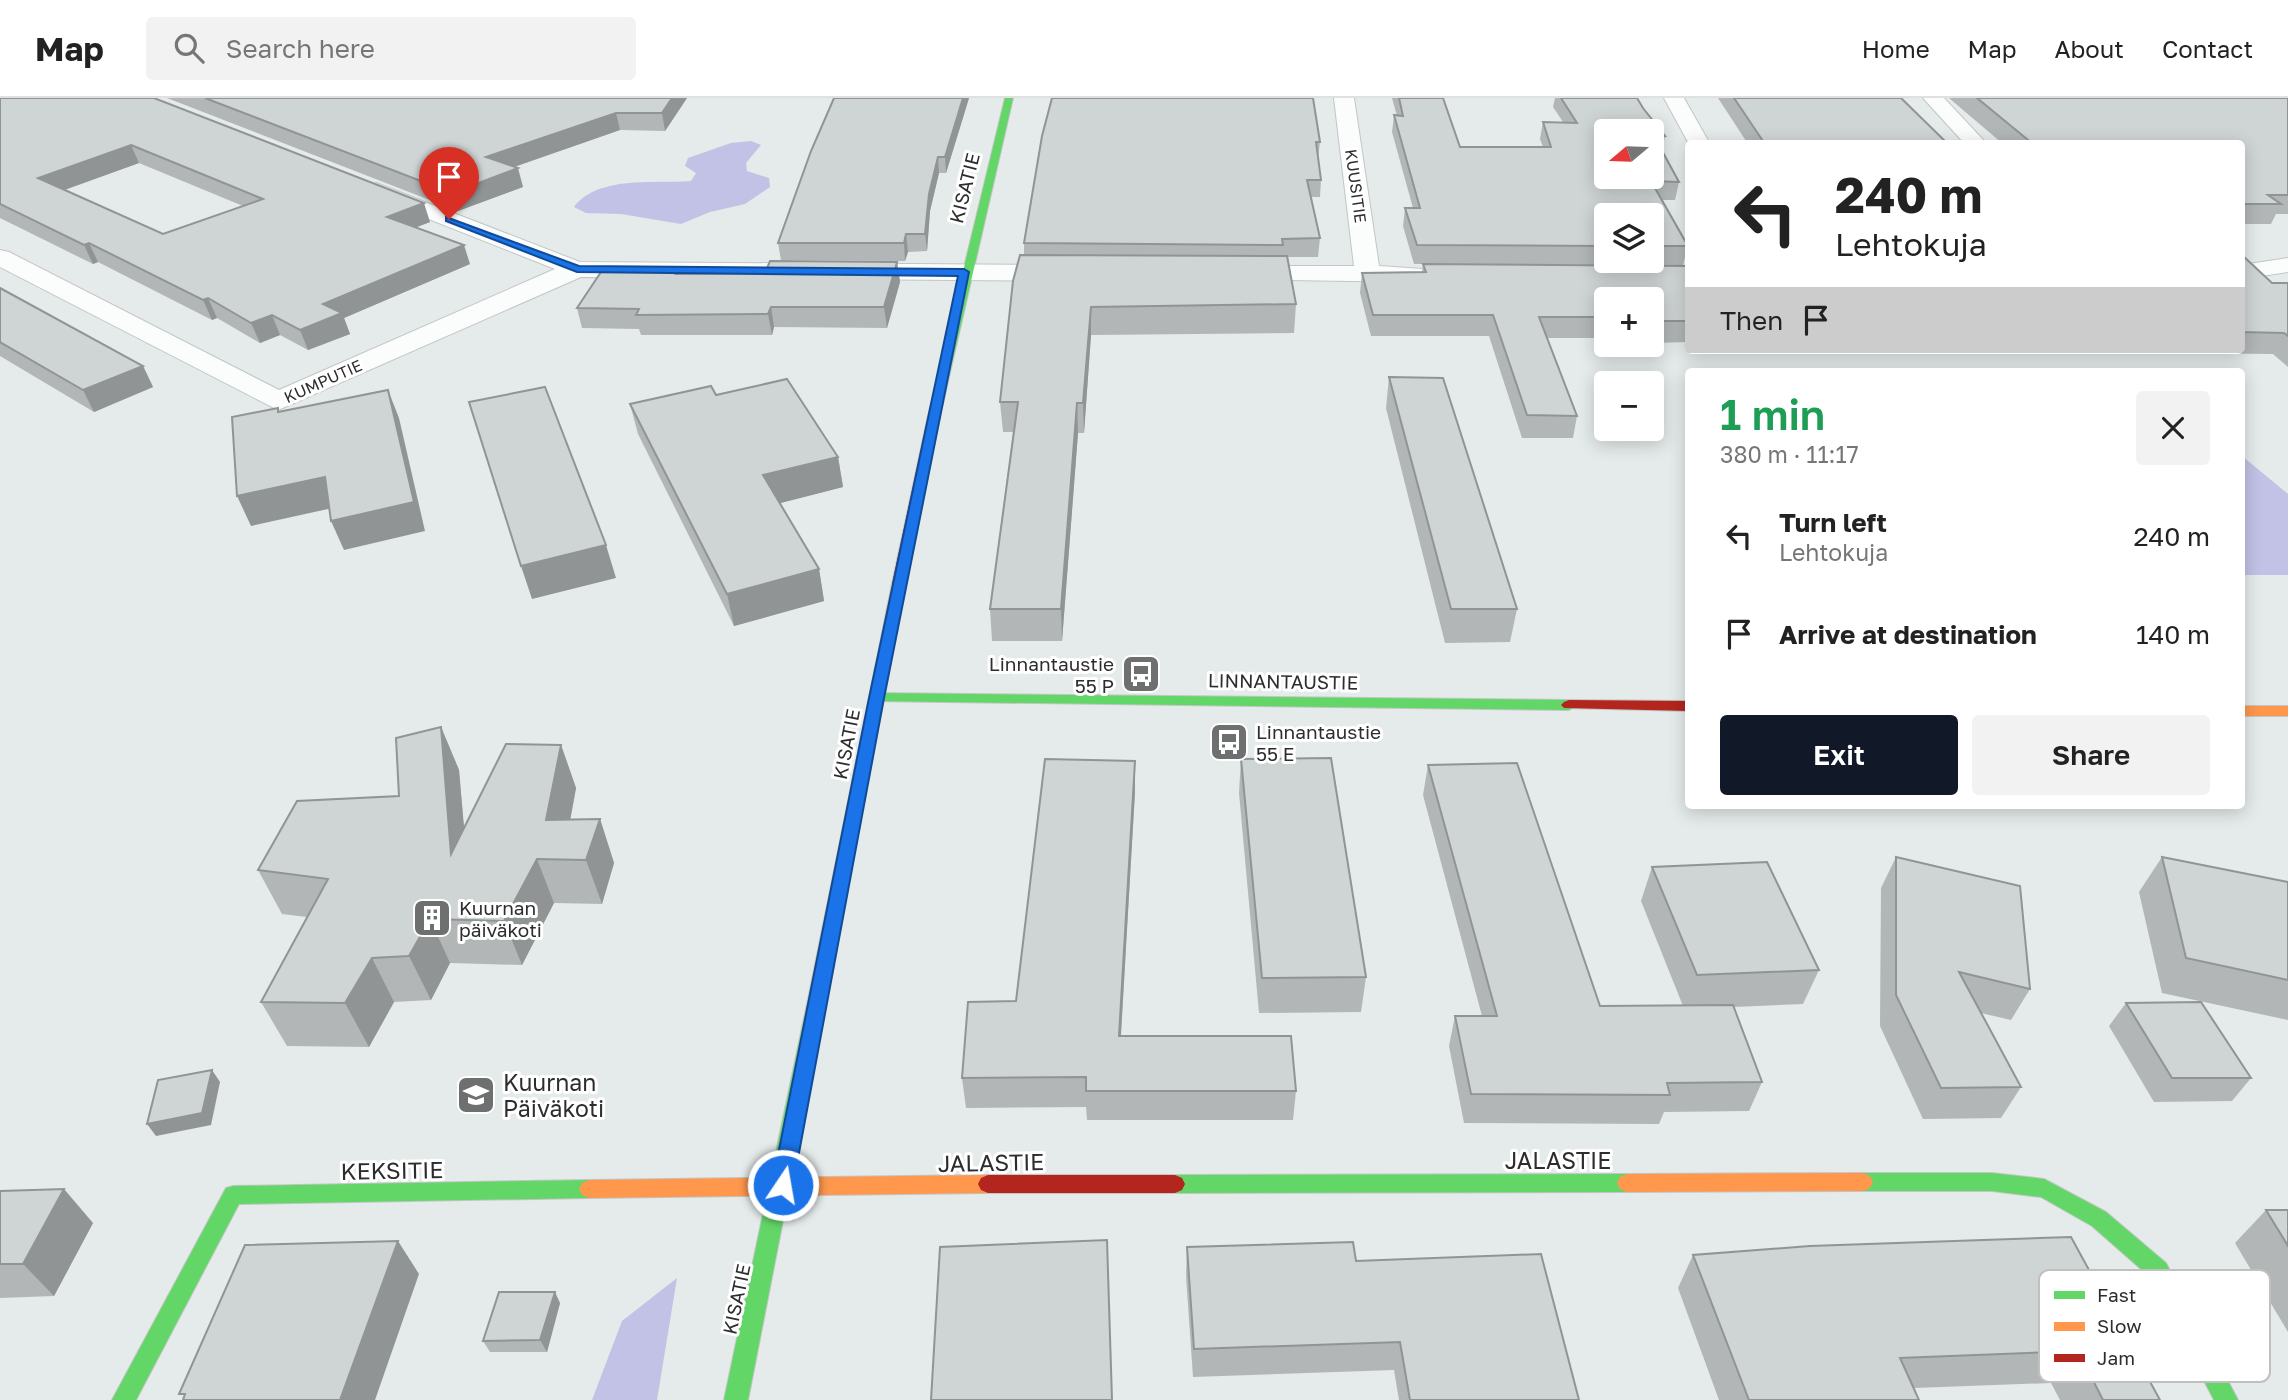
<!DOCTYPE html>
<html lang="en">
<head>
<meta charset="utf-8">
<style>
	:root { --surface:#fff; --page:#f2f2f2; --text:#222; --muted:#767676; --line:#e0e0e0; --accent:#111827 }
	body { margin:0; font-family:"Golos Text",sans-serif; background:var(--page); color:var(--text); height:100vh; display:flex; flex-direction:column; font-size:26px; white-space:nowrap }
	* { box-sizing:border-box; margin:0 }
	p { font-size:23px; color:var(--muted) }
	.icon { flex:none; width:38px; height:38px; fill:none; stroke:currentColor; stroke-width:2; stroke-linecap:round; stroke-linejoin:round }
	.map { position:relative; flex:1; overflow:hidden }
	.drawer { position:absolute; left:1685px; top:270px; width:560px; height:441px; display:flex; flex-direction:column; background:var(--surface); border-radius:7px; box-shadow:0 4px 18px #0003 }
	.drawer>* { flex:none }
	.guide { position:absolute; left:1685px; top:42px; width:560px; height:214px; border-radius:7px; box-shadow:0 4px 18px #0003; background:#fff; color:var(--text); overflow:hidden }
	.needle { width:46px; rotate:251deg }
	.tools { position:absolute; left:1594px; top:21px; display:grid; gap:14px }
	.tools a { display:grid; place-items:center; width:70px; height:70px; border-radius:7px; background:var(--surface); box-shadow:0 4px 18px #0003; font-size:35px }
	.pin { position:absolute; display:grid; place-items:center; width:60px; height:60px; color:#fff; margin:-72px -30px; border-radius:50% 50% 50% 0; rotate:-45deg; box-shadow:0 0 7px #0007 }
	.pin .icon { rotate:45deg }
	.me { position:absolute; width:77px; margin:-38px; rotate:12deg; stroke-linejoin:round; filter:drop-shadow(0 0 5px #0008) }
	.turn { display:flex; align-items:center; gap:24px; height:147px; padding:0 35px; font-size:32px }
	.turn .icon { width:91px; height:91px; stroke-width:2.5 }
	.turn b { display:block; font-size:49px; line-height:60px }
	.then { display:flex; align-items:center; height:66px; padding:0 35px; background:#0003; gap:14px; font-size:26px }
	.round { display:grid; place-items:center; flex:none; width:74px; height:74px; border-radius:7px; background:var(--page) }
	.head { display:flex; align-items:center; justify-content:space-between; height:119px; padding:0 35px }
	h1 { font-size:42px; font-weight:600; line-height:52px; color:#1e9e55 }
	.cta { display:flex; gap:14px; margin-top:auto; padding:14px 35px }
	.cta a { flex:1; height:80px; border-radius:7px; background:var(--accent); color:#fff; font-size:28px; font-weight:600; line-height:80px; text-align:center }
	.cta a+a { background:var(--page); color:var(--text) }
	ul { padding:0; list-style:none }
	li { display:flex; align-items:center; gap:21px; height:98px; padding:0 35px }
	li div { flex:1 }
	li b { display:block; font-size:26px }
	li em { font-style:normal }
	header { display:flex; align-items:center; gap:42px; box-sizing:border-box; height:98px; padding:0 35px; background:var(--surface); border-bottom:2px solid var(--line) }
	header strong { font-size:33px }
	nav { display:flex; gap:38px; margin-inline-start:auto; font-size:24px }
	.search { width:490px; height:63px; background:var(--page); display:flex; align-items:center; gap:18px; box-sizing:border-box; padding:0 24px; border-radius:7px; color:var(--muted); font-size:26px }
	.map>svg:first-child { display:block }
	.green { fill:#c1c2e5 }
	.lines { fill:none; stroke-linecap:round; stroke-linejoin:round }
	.street-casing { stroke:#c3c6c4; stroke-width:2 }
	.fast-casing { stroke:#c3c6c4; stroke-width:2 }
	.slow-casing { stroke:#c3c6c4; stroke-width:2 }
	.jam-casing { stroke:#c3c6c4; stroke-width:2 }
	.street { fill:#fbfcfc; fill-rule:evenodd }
	.fast { fill:#63d668; fill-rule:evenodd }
	.slow { fill:#ff974d; fill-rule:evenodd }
	.jam { fill:#b3261e; fill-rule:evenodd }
	.wall { fill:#b2b6b6; fill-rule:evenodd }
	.shaded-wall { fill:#919494 }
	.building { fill:#cfd4d4; stroke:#919494; stroke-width:2; fill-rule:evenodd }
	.route { fill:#1a73e8; stroke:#114b97; stroke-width:2 }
	.labels { text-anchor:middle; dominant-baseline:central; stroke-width:6; stroke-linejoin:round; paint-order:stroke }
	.far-street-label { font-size:16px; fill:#2d2d2d; stroke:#fff }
	.street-label { font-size:19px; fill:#2d2d2d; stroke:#fff }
	.poi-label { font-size:19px; fill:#2d2d2d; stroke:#fff; text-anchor:start }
	.near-poi-label { font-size:23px; fill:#2d2d2d; stroke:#fff; text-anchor:start }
	.near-street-label { font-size:23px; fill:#2d2d2d; stroke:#fff }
	.key { fill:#fff; stroke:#c0c0c0; stroke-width:2 }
	.key-label { font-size:19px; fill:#2d2d2d }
</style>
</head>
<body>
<header>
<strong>Map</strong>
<div class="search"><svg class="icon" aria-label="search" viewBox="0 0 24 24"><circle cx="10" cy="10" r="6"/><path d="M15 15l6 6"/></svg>Search here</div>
<nav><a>Home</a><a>Map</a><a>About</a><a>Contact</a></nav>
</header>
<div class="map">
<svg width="2288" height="1302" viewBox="0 0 2288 1302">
	<rect width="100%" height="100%" fill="#e4ebea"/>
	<!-- green -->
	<g class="green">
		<path d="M751,43l10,4 -15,18 1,8 22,7 1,9 -25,17 -35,8 -29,12 -60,-10 -35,-1 -12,-6c24,-32 81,-23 117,-26l5,-8 -11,-7 3,-8 43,-15z"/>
		<path d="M2242,358l46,38v81h-46z"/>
		<path d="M677,1180l-20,122h-65l30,-79z"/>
	</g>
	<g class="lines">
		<defs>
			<g id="street">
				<path d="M1334,0h20l25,168 44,3 4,5 -4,5 -9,3 -184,-3 -4,-5 4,-5 9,-3h115z"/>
				<path d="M1664,0h20l26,46h-21z"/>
				<path d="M1923,0h21l43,46h-22z"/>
				<path d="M376,85l204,79 487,3 9,3 4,5 -4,5 -9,3 -486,-4 -303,133 -278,-143v-17l9,2 270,138 276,-121 -187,-74 -3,-5z"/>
				<path d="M2288,160v14l-46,7v-14z"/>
			</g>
			<g id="fast">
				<path d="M1005,0h8l-73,318 -6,4 -6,-4z"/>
				<path d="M877,595l692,7 8,5 -8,5 -697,-9 -3,-3 3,-3z"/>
				<path d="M820,880l7,2 2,5 -81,415h-24l87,-415 2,-5z"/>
				<path d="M1863,1075h129l52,6 62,33 60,51 72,137h-24l-64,-123 -58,-51 -51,-29 -49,-6h-129l-7,-3 -3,-6 3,-6z"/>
				<path d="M1627,1076l7,3 3,6 -3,6 -7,3 -452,1 -7,-3 -3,-6 3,-6 7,-3z"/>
				<path d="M589,1082l7,3 3,6 -3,6 -7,3 -350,6 -103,196h-24l114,-212 7,-2z"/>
			</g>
			<g id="slow">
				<path d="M899,482l7,4 -77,401 -2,5 -7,2 -7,-2 -2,-5 81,-401z"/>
				<rect x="2242" y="608" width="46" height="10"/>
				<path d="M1863,1075l7,3 3,6 -3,6 -7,3 -236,1 -7,-3 -3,-6 3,-6 7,-3z"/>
				<path d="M988,1077l7,3 3,6 -3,6 -7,3 -399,5 -7,-3 -3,-6 3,-6 7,-3z"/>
			</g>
			<g id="jam">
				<path d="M934,314l6,4 -34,168 -7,4 -7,-4 36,-168z"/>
				<path d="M1569,602l120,1v10l-125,-3 -3,-3 3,-3z"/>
				<path d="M988,1077h187l7,3 3,6 -3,6 -7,3h-187l-7,-3 -3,-6 3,-6z"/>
			</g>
		</defs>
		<!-- street casing -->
		<use href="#street" class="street-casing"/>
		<!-- fast casing -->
		<use href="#fast" class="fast-casing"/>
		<!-- slow casing -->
		<use href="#slow" class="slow-casing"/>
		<!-- jam casing -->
		<use href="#jam" class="jam-casing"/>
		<!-- street -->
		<use href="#street" class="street"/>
		<!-- fast -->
		<use href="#fast" class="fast"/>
		<!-- slow -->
		<use href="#slow" class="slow"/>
		<!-- jam -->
		<use href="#jam" class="jam"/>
	</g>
	<!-- wall -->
	<g class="wall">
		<path d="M0,0l430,124 -14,5 54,37 -126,54 6,16 -42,16 -28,-15 -20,8 -43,-25 -5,2 -114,-58 -5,2 -93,-46zM139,65l104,43 -80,28 -98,-44z"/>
		<path d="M167,0h520l-22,33 -45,-1 -106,37 9,20 -65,24z"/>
		<path d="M969,0l-23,75h-7l-9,38 -3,40 -19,1 -3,9 -124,-1 -3,-17z"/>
		<path d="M1392,0h51l17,49h83l-3,-8 3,-17h20l-10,-15 2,-9h82l6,10 22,28 -3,14 17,32 -4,18h-14l27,46 -5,19 -269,-1 -11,-38 2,-18h8l-21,-76 2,-17 3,1zM1606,117h46v46h-46z"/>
		<path d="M1718,0h183l47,46h-200z"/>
		<path d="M1949,0h339v116h-12l-5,10h-29v-80h-239z"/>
		<path d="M1042,38l278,6 -2,17 3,21 -1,17h-9l9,41 -2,19h-30l8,47 -2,29 -203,2 -7,98h-6l-16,208h-70l-2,-32 23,-177h-10l-3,-30 24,-147v-12z"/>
		<path d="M2242,157l30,28h16v84l-15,-13 -97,-1 -2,-3h68z"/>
		<path d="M897,164l3,20 -13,46 -113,-1 -2,8h-131l-2,-6 -57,-1 -5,-20 101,-37 1,3 86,-1z"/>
		<path d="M1423,166l266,2v76l-35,1 -2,-5v-39h-46v39h-59l30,78 -4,22h-51l-33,-102h-118l-11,-43 2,-20 60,-1z"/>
		<path d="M0,190l143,78 10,21 -59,25 -94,-56z"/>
		<path d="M1389,279l128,232 -7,33 -65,1 -59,-235z"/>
		<path d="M716,297l122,62 5,30 -63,16 39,66 5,32 -90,25 -96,-192 -8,-30z"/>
		<path d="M441,629l18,43 5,58 97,-83 15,43 -6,31h30l14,44 -12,41 -48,-1 -32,62 -72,-2 -19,37 -37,2 -25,45 -82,-1 -26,-44 46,-85 -25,-3 -24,-44 141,-74z"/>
		<path d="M1241,661l125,218 -5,35 -102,1 -20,-220z"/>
		<path d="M1428,667l172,241h83l-42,-105 11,-34 167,103 -16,34 -69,3 28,75 -13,29 -85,1 -5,12 -195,-1 -15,-77 6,-30h27l-59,-221z"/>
		<path d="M1135,693l-14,245 175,55 -3,29h-206l-1,-13 -120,1 -4,-30 54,-77z"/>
		<path d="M1896,759l134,132 -19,31 -30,-7 40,74 -20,31 -78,1 -43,-93 1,-138z"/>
		<path d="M2162,759l126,25v138l-126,-27 -23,-101z"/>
		<path d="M2126,905l125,75 -19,23 -78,1 -45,-76z"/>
		<path d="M0,1093l93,32 -39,73 -54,2z"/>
		<path d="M2266,1112h22v122l-53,-89z"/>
		<path d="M2071,1139l89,163h-100l-9,-17 -137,5 5,12h-200l-41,-112 15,-33z"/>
		<path d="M1187,1149l169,14 223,139h-180l-5,-30 -201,7 -7,-101z"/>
		<path d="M560,1205l-13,49h-57l-7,-11z"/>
	</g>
	<!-- shaded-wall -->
	<g class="shaded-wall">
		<path d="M672,0h15l-22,33 -3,-18z"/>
		<path d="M963,0h6l-23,75 -1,-16z"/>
		<path d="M616,15l4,17 -129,45 -5,-18z"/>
		<path d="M131,47l8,18 -92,33 -9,-18z"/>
		<path d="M938,59l1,16 -9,38 -3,40 -2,-17 4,-40z"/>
		<path d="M518,70l5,19 -65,24 -6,-18z"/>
		<path d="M424,105l6,19 -36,14 -7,-19z"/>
		<path d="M906,136l2,18 -3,9 -1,-18z"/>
		<path d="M89,145l9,19 -5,2 -9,-19z"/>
		<path d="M464,147l6,19 -126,54 6,16 -42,16 -8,-20 23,-26z"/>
		<path d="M897,164l3,20 -13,46 -3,-21z"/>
		<path d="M208,200l9,20 -5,2 -9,-20z"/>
		<path d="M771,209l3,20 -2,8 -4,-21z"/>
		<path d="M1091,209v28l-7,98 -1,-30z"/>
		<path d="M272,217l8,20 -20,8 -9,-20z"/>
		<path d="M143,268l10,21 -59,25 -11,-22z"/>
		<path d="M388,292l11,28 26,113 -81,19 -13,-29z"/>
		<path d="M1077,305l1,30 -16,208 -1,-32z"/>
		<path d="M838,359l5,30 -74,19 -6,-31z"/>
		<path d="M325,379l12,30 -86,19 -14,-30z"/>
		<path d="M606,447l10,33 -84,21 -11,-33z"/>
		<path d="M819,471l5,32 -90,25 -7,-32z"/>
		<path d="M441,629l18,43 11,127 -19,-43z"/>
		<path d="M561,647l15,43 -13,72 -17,-40z"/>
		<path d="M1135,663v30l-16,275v-30z"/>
		<path d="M600,721l14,44 -12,41 -16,-44z"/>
		<path d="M537,761l17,44 -32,62 -18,-44z"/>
		<path d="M430,821l20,44 -19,37 -22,-44z"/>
		<path d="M372,860l22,44 -25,45 -24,-44z"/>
		<path d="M212,972l8,12 -9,43 -55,11 -9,-12z"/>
		<path d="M64,1091l29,34 -39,73 -31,-32z"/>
		<path d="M398,1143l21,33 -44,126h-35z"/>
		<path d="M555,1194l5,11 -13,49 -7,-12z"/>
	</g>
	<!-- building -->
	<g class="building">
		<path d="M0,0h154l270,105 -37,14 77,28 -141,59 19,9 -42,17 -28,-15 -21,8 -43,-25 -5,2 -114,-57 -5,2 -84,-41zM131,47l132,54 -100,35 -125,-56z"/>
		<path d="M205,0h467l-10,15h-46l-130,44 32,11 -66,25z"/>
		<path d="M834,0h129l-18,59h-7l-9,37 -4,40h-19l-2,9h-126l33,-92z"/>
		<path d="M1052,0h261l7,44h-4l5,38h-14l13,58 -38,1 1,6 -259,-2 18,-107z"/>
		<path d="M1399,0h44l17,49h91l-8,-25 34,1 -16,-25h76l6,10 22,28h-11l25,46 -28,-1 37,65h-36v-31h-46v31l-189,-1 -12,-37h15l-26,-93 9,1zM1606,33h46v46h-46z"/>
		<path d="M1734,0h167l47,46h-183z"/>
		<path d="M1977,0h311v97h-20l13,9h-39v-60h-209z"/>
		<path d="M1020,157l267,1 9,48 -205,3 -8,96h-6l-16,206h-71l28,-207h-18l13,-121z"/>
		<path d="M2242,157l30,28h16v53l-4,-3 -42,-1z"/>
		<path d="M770,163l127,1 -13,45h-113l-3,7 -132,1 3,-6 -62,-1 26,-39 75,2 -2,3 89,-1z"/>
		<path d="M1423,166l266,2v55h-29l-3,-4h-5v-18h-46v18h-67l38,99 -50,-1 -34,-100h-120l-11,-42 64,-1z"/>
		<path d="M0,190l143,78 -60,24 -83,-48z"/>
		<path d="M1389,279l54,1 74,231h-66z"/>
		<path d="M787,281l51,78 -75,18 56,94 -92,25 -97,-190 81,-18 5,9z"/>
		<path d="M545,289l61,158 -85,21 -52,-164z"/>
		<path d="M388,292l26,112 -83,19 -6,-44 -88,19 -5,-79 46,-9v4z"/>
		<path d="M441,629l10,127 55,-110 55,1 -15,75 54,-1 -14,41 -49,-1 -33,62 -74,-2 -21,37 -37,2 -27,45 -84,-1 67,-123 -70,-9 39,-69 102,-5 -3,-58z"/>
		<path d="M1331,660l35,219 -104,1 -21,-219z"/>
		<path d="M1045,661l90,2 -16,275h172l5,55h-210v-14l-124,1 6,-76 48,-1z"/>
		<path d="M1517,665l83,243 133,-1 29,77 -95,1 3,12 -199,-1 -16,-78h42l-69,-251z"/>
		<path d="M1896,759l124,29 10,103 -71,-17 62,115 -80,1 -45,-93z"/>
		<path d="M2162,759l126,25v98l-102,-22z"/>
		<path d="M1767,764l52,108 -122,5 -45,-108z"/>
		<path d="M2201,904l50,76h-79l-46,-75z"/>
		<path d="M212,972l-10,43 -55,11 11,-44z"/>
		<path d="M64,1091l-41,75h-23v-73z"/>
		<path d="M2266,1112h22v36z"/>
		<path d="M2071,1139l89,163h-57l-25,-49 -178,7 19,42h-170l-56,-145 117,-9z"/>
		<path d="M1107,1142l5,160h-181l9,-153z"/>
		<path d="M398,1143l-58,159h-157l2,-6h-6l66,-149z"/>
		<path d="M1353,1144l3,19 185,-7 38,146h-169l-10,-58 -206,7 -7,-102z"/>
		<path d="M499,1194h56l-15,48 -57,1z"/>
	</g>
	<!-- route -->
	<path class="route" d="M446,119l133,49 385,3 5,3 -85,426 -91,487 -3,6 -7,3 -7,-3 -4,-6 97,-487 89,-422 -381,-4 -131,-51z"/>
	<!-- icons -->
	<defs>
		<symbol id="bus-square" viewBox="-11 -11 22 22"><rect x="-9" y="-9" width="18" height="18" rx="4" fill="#6d706f" stroke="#fff"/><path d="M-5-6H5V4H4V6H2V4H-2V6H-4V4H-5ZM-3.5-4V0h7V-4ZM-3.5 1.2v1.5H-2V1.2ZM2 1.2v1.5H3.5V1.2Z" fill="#fff"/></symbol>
		<symbol id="building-square" viewBox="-11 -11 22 22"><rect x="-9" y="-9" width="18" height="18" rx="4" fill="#6d706f" stroke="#fff"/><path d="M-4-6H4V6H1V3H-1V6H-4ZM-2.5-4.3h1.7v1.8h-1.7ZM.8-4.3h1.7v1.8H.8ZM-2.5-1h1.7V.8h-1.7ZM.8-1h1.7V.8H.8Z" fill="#fff"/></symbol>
		<symbol id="school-square" viewBox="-11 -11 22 22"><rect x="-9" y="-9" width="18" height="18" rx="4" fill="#6d706f" stroke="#fff"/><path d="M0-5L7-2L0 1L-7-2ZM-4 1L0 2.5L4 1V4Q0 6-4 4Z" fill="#fff"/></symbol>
	</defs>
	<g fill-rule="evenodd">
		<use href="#bus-square" x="1119" y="554" width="44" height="44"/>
		<use href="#bus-square" x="1207" y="622" width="44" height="44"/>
		<use href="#building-square" x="410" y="798" width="44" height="44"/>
		<use href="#school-square" x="454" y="975" width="44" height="44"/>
	</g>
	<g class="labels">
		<!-- far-street labels -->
		<g class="far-street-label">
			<text transform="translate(1356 88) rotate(82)">KUUSITIE</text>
			<text transform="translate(323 283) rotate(-24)">KUMPUTIE</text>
		</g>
		<!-- street labels -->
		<g class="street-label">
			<text transform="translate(964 90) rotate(-76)">KISATIE</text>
			<text transform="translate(1283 583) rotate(1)">LINNANTAUSTIE</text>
			<text transform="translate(846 646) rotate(-79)">KISATIE</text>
			<text transform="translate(736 1201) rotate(-78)">KISATIE</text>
		</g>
		<!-- poi labels -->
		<g class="poi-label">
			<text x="1114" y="565" text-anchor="end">Linnantaustie<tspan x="1114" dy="22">55 P</tspan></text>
			<text x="1256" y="633">Linnantaustie<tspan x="1256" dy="22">55 E</tspan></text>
			<text x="459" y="809">Kuurnan<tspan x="459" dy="22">päiväkoti</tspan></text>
		</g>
		<!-- near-poi labels -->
		<g class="near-poi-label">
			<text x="503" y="984">Kuurnan<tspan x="503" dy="26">Päiväkoti</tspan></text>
		</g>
		<!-- near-street labels -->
		<g class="near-street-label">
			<text x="1558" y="1062">JALASTIE</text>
			<text transform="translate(991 1064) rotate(-1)">JALASTIE</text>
			<text transform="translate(392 1072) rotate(-1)">KEKSITIE</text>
		</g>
	</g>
	<!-- legend -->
	<rect x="2039" y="1172" width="231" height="112" rx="10" class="key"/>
	<rect x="2054" y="1193" width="31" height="8" fill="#63d668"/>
	<rect x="2054" y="1224" width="31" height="9" fill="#ff974d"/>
	<rect x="2054" y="1256" width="31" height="8" fill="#b3261e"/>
	<g class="key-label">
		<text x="2097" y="1204">Fast</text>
		<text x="2097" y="1235">Slow</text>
		<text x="2097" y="1267">Jam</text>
	</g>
</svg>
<div class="tools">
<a><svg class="needle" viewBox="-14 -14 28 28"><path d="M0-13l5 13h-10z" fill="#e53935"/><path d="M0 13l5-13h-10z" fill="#767676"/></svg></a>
<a><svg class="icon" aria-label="layers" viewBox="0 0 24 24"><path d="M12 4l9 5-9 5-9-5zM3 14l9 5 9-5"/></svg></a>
<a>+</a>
<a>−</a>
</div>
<div class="pin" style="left:449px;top:121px;background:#d93025"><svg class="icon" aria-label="arrive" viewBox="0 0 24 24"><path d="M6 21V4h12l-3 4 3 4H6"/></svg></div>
<svg class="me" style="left:783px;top:1087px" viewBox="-20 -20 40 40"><circle r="17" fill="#1a73e8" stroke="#fff" stroke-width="3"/><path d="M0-11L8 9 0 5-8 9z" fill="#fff"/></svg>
<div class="guide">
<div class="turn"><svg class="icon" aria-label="left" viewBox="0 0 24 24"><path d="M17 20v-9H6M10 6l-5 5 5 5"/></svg><div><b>240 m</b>Lehtokuja</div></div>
<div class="then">Then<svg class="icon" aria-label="arrive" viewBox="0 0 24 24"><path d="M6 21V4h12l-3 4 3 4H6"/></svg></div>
</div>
<section class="drawer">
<div class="head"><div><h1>1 min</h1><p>380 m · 11:17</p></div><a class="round"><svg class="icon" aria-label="close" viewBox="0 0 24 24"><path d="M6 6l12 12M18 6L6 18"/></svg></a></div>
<ul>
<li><svg class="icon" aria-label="left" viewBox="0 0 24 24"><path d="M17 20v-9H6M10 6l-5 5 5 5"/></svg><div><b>Turn left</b><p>Lehtokuja</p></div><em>240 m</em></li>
<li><svg class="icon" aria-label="arrive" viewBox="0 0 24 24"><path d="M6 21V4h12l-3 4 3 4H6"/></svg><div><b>Arrive at destination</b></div><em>140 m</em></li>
</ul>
<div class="cta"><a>Exit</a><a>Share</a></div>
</section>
</div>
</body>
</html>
